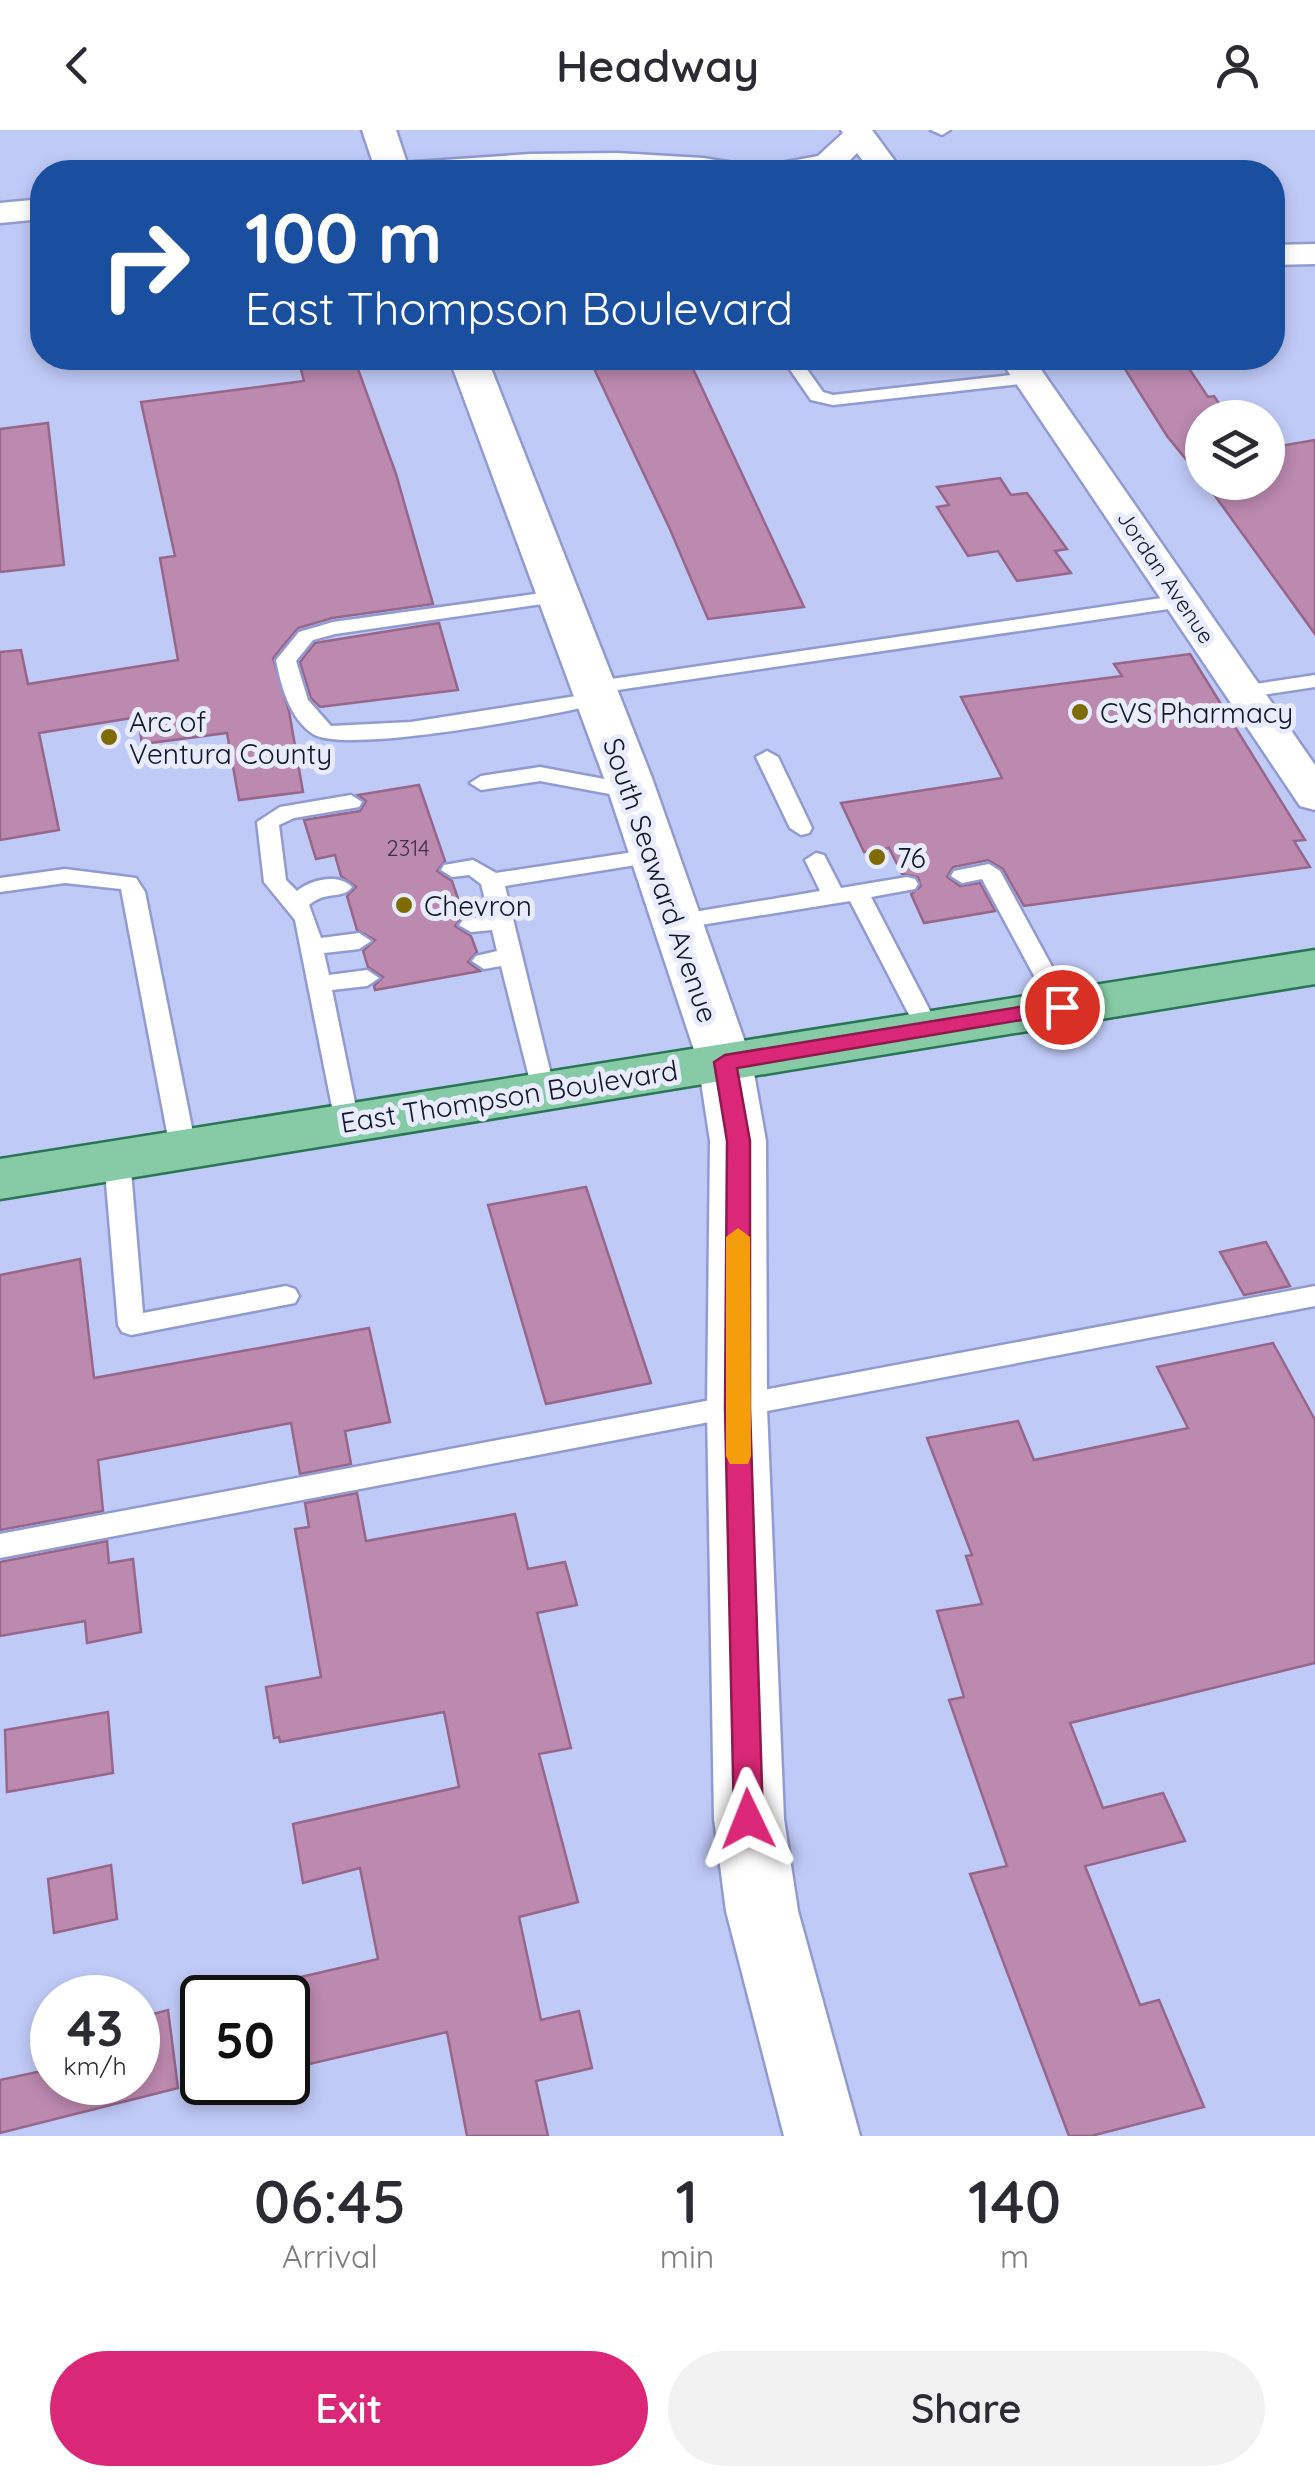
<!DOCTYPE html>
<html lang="en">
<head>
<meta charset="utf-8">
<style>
	:root { --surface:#fff; --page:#f2f2f3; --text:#2b2b33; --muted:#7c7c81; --accent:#db2777 }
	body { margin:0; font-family:Quicksand,sans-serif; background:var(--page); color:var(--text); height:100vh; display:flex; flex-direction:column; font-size:38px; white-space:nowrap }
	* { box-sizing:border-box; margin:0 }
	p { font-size:32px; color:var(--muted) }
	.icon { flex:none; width:55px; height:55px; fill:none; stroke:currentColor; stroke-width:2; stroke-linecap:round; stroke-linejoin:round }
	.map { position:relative; height:2006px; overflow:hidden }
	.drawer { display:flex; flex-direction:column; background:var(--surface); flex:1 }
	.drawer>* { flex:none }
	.hud { position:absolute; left:30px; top:30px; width:1255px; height:210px; border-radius:40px; box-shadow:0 5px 15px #0003; background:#1a4fa0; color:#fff; overflow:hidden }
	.tools { position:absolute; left:1185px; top:270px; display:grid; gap:20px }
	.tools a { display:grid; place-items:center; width:100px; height:100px; border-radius:50%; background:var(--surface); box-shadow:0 5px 15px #0003; font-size:50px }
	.speed { position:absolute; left:30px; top:1845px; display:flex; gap:20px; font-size:50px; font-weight:700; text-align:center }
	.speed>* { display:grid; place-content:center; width:130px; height:130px; border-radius:50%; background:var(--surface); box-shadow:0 5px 15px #0003; line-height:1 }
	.speed small { font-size:25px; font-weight:400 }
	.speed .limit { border:5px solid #111; border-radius:15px; background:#fff; color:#111 }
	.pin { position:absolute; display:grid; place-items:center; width:85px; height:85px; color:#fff; margin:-42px; border:5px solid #fff; border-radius:50%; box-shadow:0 2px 10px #0007 }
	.me { position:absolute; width:110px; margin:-55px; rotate:358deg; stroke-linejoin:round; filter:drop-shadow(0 0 8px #0008) }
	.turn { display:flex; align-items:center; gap:35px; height:210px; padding:0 50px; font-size:45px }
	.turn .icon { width:130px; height:130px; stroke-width:2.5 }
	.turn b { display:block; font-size:70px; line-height:85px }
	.eta { display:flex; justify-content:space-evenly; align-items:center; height:170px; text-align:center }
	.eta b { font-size:60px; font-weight:600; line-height:70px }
	.cta { display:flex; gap:20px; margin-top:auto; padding:20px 50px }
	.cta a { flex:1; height:115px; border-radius:60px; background:var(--accent); color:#fff; font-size:40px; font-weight:600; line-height:115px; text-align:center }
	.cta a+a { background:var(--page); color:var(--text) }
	header { display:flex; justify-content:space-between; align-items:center; height:130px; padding:0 50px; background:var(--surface); font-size:45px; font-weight:600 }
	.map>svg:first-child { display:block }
	.building { fill:#bc89af; stroke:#97678b; stroke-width:2.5 }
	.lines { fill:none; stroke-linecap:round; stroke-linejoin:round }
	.lane-casing { stroke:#919bd1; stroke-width:5 }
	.street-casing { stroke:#919bd1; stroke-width:5 }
	.secondary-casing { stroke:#919bd1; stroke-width:5 }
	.primary-casing { stroke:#297554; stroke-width:5 }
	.lane { fill:#fff; fill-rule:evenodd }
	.street { fill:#fff; fill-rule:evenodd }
	.secondary { fill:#fff; fill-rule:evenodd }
	.primary { fill:#86cba6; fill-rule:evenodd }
	.route { fill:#db2777; stroke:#8e194d; stroke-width:2.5 }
	.slow { fill:#f59e0b }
	.poi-dot { fill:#7f6b04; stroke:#e8ecfe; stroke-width:4 }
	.labels { text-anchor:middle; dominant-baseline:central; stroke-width:10; stroke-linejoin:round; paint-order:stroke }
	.far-street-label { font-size:22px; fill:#121629; stroke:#e8ecfe }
	.number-label { font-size:22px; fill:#3c334a }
	.poi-label { font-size:28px; fill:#121629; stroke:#e8ecfe; text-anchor:start }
	.street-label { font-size:28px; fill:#121629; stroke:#e8ecfe }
</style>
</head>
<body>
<header><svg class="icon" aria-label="back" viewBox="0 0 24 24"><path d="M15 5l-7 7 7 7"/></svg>Headway<svg class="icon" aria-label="person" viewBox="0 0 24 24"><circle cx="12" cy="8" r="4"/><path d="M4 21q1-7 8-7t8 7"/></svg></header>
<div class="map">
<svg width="1315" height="2006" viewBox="0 0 1315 2006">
	<rect width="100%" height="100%" fill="#c0caf7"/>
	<!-- building -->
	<g class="building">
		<path d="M298,228h56l42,116 37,130 -101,14 -34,10 -25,30 16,53 14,81 -64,8 -12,-67 -85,11 -4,-27 -99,16 20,97 -59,10v-188l21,-2 7,34 150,-24 -18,-102 15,-2 -34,-154 163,-21z"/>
		<path d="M589,228h99l116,249 -96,12 -39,-92z"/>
		<path d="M1118,228h64l26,39 6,-1 15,22h-27v61l-35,-43z"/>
		<path d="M48,293l16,142 -64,7v-143z"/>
		<path d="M1315,310v194l-110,-152h63v-34z"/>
		<path d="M1000,348l11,17 16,-2 40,56 -12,2 16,22 -54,8 -19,-30 -30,5 -31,-49 12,-2 -12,-18z"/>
		<path d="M439,493l19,67 -138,17 -9,-9 -11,-36 15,-19z"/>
		<path d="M1190,524l115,186 -11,1 16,26 -286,39 -21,-37 -15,-9 -35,7 -6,10 13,9 20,-3 15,28 -71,12 -13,-29 10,-8 -3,-9 -16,-3 -13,-26 -25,4 -23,-49 161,-25 -41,-81 161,-21 -8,-12z"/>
		<path d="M419,655l26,76 -8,10 15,10 12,35 -9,10 16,10 6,16 -9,10 12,9 -105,19 -1,-4 9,-9 -15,-10 -5,-16 12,-11 -18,-10 -10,-34 9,-9 -15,-11 -6,-21 -19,4 -12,-39 56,-9 6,-10 -8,-6z"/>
		<path d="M586,1057l65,196 -105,21 -58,-199z"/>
		<path d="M1266,1112l24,44 -46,9 -24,-43z"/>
		<path d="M80,1129l14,119 275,-50 21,94 -45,9 6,33 -51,10 -9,-51 -193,37 5,51 -103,19v-255z"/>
		<path d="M1273,1213l42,77v243l-245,60 33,85 60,-15 22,48 -100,25 55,139 19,-5 45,107 -113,29h-22l-99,-262 37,-8 -58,-166 15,-3 -27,-86 45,-7 -16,-48 6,-1 -45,-117 91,-17 16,39 154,-32 -31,-61z"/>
		<path d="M357,1363l9,48 149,-27 13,55 37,-7 12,43 -40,8 34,135 -32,6 39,148 -59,15 22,103 38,-9 13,57 -56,13 12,55h-81l-20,-104 -159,37v-89l90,-21 -18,-91 -57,15 -10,-59 166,-37 -15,-75 -164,30 -1,-5 -5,1 -8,-51 55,-10 -26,-148 14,-2 -4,-24z"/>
		<path d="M107,1411l2,22 24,-4 8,73 -54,11 -2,-22 -85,15v-74z"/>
		<path d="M108,1582l5,61 -106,19 -2,-62z"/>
		<path d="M111,1735l6,54 -63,14 -6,-54z"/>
		<path d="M168,1880l10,78 -178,45v-53l51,-11 -3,-29 4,-2v44h86v-64z"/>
	</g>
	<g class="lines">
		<defs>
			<g id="lane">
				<path d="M931,0h19l-8,5z"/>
				<path d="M782,228h17l24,34 10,3 197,-22 9,5 -9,5 -197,22 -22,-5z"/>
				<path d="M556,461l7,2v8l-228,33 -22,6 -17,21 12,39 23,26 80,-4 178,-28 -8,-6 10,-6 591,-87 10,6 -10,6 -585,86 8,6 -3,4c-46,12 -255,52 -289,31 -23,-15 -32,-48 -37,-74l23,-28 34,-10z"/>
				<path d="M1315,545v12l-73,11 -10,-6 10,-6z"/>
				<path d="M767,621l11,6 34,71 -3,5 -8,2 -11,-7 -34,-71z"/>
				<path d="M540,637l91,17 11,7 -11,7 -91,-17 -59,9 -11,-7 11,-7z"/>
				<path d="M351,665l11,7 -3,5 -65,11 -15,7 7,55 11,11c14,-12 42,-18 55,-4 -10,13 -26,3 -43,18l12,33 38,-5 12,8 -12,8 -35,4 5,22 38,-5 12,8 -12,8 -35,4 27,132 -12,9 -12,-9 -40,-202 -31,-38 -7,-60 23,-15z"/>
				<path d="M653,719l11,7 -3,5 -156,25 50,205 -12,9 -9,-3 -33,-131 -17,3 -12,-8 4,-5 21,-5 -5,-21 -21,2 -12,-7 4,-5 26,-4 -8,-32 -12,-9 -17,2 -11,-7 3,-5 29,-5 23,13z"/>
				<path d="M816,723l8,2 17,33 66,-11 8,2 3,5 -3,5 -44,8 68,131 -4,6h-16l-69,-133 -174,28 -11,-7 11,-7 144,-24 -15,-31z"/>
				<path d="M989,734l11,7 74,136 -4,6h-16l-72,-134 -20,4 -11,-7 3,-5z"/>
				<path d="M65,739l71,9 9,14 51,256 -4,6h-18l-4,-6 -49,-259 -56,-6 -65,9v-14z"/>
				<path d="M117,1020l9,3 4,6 13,154 143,-27 9,3 4,7 -4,7 -164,32 -9,-3 -4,-7 -14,-166 4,-6z"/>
				<path d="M1315,1156v20l-1315,252v-24z"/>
			</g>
			<g id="street">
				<path d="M841,0h31l31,42h-32l-14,-19 -18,18 -7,1h-448l5,-7 11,-2 130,-9 87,-1 86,5 56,9 59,-11 25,-23z"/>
				<path d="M42,69v20l-42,4v-20z"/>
				<path d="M1315,114v20l-43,1v-20z"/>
				<path d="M999,228h34l282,407v45l-15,-4z"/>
			</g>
			<g id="secondary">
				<path d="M362,0h34l14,42h-34z"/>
				<path d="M449,228h38l165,420 100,284 14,79 1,267 17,411 14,92 62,225h-76l-58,-225 -12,-92 -7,-411 3,-267 -12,-79 -94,-284z"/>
			</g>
			<path id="primary" d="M1315,820v34l-1315,215v-40z"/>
		</defs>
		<!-- lane casing -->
		<use href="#lane" class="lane-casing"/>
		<!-- street casing -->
		<use href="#street" class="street-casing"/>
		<!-- secondary casing -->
		<use href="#secondary" class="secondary-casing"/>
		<!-- primary casing -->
		<use href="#primary" class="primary-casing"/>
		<!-- lane -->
		<use href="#lane" class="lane"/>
		<!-- street -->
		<use href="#street" class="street"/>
		<!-- secondary -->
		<use href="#secondary" class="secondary"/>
		<!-- primary -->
		<use href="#primary" class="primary"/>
	</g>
	<!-- route -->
	<path class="route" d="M1062,870l7,2 4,5 -4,5 -332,56 13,73v267l13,411 -4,9 -11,4 -10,-4 -4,-9 -9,-411 2,-267 -13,-79 11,-7z"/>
	<!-- slow -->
	<path class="slow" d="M738,1098l12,9 1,219 -3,8h-18l-4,-8v-219z"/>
	<!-- markers -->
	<g class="poi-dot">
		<circle cx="1080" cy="582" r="10"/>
		<circle cx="109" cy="607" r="10"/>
		<circle cx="877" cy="727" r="10"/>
		<circle cx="404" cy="775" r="10"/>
	</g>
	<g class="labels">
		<!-- far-street labels -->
		<g class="far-street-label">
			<text transform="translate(1166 447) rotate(56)">Jordan Avenue</text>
		</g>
		<!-- number labels -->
		<g class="number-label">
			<text x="408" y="718">2314</text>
		</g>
		<!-- poi labels -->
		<g class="poi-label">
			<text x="1100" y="582">CVS Pharmacy</text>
			<text x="129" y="591">Arc of<tspan x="129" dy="32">Ventura County</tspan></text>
			<text x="897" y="727">76</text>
			<text x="424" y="775">Chevron</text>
		</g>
		<!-- street labels -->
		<g class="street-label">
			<text transform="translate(661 750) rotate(71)">South Seaward Avenue</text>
			<text transform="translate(509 966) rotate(-9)">East Thompson Boulevard</text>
		</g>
	</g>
</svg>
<div class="tools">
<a><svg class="icon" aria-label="layers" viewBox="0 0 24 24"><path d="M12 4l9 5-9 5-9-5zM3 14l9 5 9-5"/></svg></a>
</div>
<div class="speed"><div>43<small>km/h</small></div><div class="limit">50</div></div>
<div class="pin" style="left:1062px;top:877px;background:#d93025"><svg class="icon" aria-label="arrive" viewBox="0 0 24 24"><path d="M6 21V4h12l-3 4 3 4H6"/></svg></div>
<svg class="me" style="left:748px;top:1689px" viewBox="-20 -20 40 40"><path d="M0-17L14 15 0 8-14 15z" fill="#db2777" stroke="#fff" stroke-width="4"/></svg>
<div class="hud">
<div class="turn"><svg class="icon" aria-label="right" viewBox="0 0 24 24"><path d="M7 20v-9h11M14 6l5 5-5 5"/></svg><div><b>100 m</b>East Thompson Boulevard</div></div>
</div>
</div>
<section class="drawer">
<div class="eta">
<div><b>06:45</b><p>Arrival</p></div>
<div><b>1</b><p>min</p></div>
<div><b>140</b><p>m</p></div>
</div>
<div class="cta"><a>Exit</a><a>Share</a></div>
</section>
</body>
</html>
